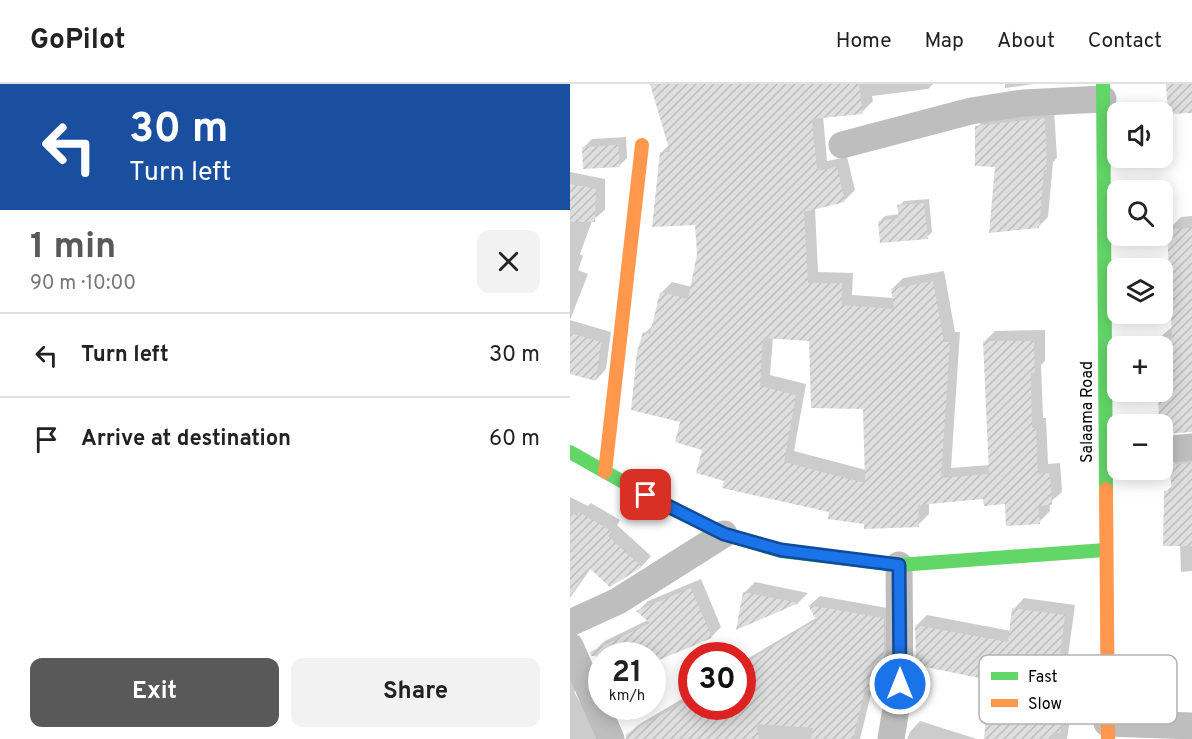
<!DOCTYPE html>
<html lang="en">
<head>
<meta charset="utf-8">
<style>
	:root { --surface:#fff; --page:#f2f2f2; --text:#222; --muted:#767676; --line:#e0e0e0; --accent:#595959 }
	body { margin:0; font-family:Overpass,sans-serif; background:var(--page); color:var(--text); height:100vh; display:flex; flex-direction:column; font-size:22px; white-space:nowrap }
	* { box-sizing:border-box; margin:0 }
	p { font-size:20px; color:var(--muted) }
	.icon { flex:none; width:33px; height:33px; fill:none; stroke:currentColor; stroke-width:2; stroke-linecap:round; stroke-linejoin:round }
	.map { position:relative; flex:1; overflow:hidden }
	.panel { display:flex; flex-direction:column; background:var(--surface); width:570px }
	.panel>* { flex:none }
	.top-card { background:#1a4fa0; color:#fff; overflow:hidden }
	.fabs { position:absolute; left:537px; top:18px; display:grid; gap:12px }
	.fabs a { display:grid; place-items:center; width:66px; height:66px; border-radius:12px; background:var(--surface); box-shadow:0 3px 15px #0003; font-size:30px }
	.speed { position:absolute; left:18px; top:558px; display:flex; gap:12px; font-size:30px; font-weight:700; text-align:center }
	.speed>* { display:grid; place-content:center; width:78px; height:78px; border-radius:50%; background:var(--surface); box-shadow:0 3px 15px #0003; line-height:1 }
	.speed small { font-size:15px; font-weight:400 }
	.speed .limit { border:9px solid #d22; background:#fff; color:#111 }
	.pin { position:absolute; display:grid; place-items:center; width:51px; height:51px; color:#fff; margin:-26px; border-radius:12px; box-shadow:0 3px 9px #0006 }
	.me { position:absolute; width:66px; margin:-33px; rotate:0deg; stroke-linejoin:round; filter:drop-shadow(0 0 4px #0008) }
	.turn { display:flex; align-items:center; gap:21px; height:126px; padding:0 30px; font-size:27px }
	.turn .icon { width:78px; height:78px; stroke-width:2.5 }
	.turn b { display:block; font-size:42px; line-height:51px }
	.round { display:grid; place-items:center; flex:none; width:63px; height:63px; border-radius:12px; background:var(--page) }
	.summary { display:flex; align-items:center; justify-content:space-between; height:102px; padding:0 30px }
	h1 { font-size:36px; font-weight:700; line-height:45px; color:var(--accent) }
	.action { display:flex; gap:12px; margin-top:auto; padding:12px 30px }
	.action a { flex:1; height:69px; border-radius:12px; background:var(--accent); color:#fff; font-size:24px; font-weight:700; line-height:69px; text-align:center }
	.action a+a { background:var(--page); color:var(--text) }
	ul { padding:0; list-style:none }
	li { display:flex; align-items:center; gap:18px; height:84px; padding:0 30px; border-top:2px solid var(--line) }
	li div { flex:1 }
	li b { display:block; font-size:22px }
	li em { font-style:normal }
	header { display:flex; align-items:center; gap:36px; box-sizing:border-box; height:84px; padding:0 30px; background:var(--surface); border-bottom:2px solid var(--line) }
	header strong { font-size:28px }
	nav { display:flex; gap:33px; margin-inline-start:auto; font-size:21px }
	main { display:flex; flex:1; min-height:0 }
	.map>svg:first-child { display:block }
	.shadow { fill:#0003; fill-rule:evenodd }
	.building { fill:url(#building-hatch); fill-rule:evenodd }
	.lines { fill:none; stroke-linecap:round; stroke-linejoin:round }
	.street { stroke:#bebebe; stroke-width:27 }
	.fast { stroke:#63d668; stroke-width:14 }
	.slow { stroke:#ff974d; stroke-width:14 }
	.route-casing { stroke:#114b97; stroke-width:15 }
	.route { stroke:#1a73e8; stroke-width:10 }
	.labels { text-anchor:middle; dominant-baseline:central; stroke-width:4.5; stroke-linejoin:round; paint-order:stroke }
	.street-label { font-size:16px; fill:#000; stroke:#fff }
	.key { fill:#fff; stroke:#b2b2b2; stroke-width:1.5 }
	.key-label { font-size:16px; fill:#000 }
</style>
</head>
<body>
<header>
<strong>GoPilot</strong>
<nav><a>Home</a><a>Map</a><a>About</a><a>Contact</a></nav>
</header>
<main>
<section class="panel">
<div class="top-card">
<div class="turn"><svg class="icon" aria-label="left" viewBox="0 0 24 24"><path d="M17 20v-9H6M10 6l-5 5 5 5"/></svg><div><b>30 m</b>Turn left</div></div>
</div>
<div class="summary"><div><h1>1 min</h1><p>90 m · 10:00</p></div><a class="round"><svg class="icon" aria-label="close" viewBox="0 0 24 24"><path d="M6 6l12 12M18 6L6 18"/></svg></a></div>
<ul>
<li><svg class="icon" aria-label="left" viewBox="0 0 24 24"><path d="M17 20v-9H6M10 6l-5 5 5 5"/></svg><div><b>Turn left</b></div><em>30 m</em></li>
<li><svg class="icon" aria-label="arrive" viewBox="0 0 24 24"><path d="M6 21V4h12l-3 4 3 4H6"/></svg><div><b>Arrive at destination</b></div><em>60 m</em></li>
</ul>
<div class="action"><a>Exit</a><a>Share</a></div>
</section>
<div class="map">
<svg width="622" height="655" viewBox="0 0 622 655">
	<defs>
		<pattern id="building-hatch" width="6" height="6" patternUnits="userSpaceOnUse" patternTransform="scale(1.5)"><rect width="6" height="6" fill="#dedede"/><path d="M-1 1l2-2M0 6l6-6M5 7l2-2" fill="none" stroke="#bdbdbd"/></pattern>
	</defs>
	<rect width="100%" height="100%" fill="#fff"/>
	<!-- shadow -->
	<g class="shadow">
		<path d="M81,0h282l-5,5 -56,7 1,5 -11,11 -39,4 4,45 20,-4 8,33 -11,11 -29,7 3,64 35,1 -1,22 42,3 -2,-9 11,-11 41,-7 11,61h5l-9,136 39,-3 -6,-123 11,-11 50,-1v31l-4,4 2,53h3l2,46 12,-1 2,29 -13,11 1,8 -11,11 -33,-20 -21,-5 -56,6v11l-11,11 -52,-3 -140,-42 -22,-31 -59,-116 9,-9 7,-31 11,-11 20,5 7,-33 -2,-31 -36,-70 8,-8zM203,253l38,3 53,68 2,62 -72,-19 12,-67 -36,-9z"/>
		<path d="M435,0h29l-29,4z"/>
		<path d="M484,25l3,49 -4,4 -5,55 -10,10 -42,-62 -19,-38 10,-10z"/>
		<path d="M56,53l1,21 -8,8 -36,-18 9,-9z"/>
		<path d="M0,88l35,7v31l-13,11 -12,33 3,2 -5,14 10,4 -18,46 41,12 -5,37 -10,11 -26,-8z"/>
		<path d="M359,115l3,33 -5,5 -47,-16 5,-5 15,-2 -1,-8 5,-5z"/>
		<path d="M622,132v215l-31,-7 1,-78h-3l-1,-7 15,-13 -5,-96 13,-13z"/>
		<path d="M622,367v120l-11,1 -1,-27 -14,-53 7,-7 -2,-19 13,-13z"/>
		<path d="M0,413l18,9 3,-3 29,17 -3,5 34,31 -9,10 -32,20 -19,-18 -21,30z"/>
		<path d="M131,495l20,48 -10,10 -59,19h-50v15l-8,-20 11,-10 43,-21 -10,-9 10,-10z"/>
		<path d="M185,498l53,11 -9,9 -61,25 6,-34z"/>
		<path d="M250,512l73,13 -4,71 -10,11 -7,-1 -12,49h-231l-2,-4 11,-10 54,-32v13h50v-44l74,-44 -6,-13z"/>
		<path d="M454,514l51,7 -9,66 11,2 -10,66h-81l5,-61 -74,-14v-39l10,-10 84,16 3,-22z"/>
		<path d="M0,588l8,17 -4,3 28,47h-32z"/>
		<path d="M350,637l57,18h-70l3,-7z"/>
	</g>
	<!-- building -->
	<g class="building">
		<path d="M80,0h209l4,30 -51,5 5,52 20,-4 8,35 -41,10 4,71h34v22l52,4 -3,-20 42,-8 11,61h6l-9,136 48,-4 -6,-133h51l1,32h-4l1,55h4l2,46 12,-1 2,32 -14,1 2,18 -34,2 -1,-22 -21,2 -1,-7 -65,6 1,22 -55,2v-5l-36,-5 1,-7 -107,-24 2,-7 -28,-8 6,-23 -27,-8 5,-20 -49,-12 6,-58 6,-20 7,2 10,-42 28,7 9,-45 -2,-29 -43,2 8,-75h10zM193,254l46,3 2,67 52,1 2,74 -81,-21 12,-67 -36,-9z"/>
		<path d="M596,0h26v29l-24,1z"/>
		<path d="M475,34l2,52h-3l-5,58 -50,5 6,-66 -20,-1v-40z"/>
		<path d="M48,61l2,22 -37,2 -1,-22z"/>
		<path d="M0,100l26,5 -1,33h-25z"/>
		<path d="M354,119l4,36 -48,4 -2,-22 21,-3 -2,-13z"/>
		<path d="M622,144v204l-30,2v-10h-3l-1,-32h4v-54h10l-5,-109z"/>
		<path d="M0,249l31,9 -5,39 -26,-7z"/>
		<path d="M622,379v83h-29l1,-55h8l-3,-26z"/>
		<path d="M0,428l7,4 2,-4 32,19 -3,5 34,31 -32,20 -21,-19 -19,28z"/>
		<path d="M121,504l21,50 -60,25v-7h-61l-1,-4 60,-29 -14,-12z"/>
		<path d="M173,508l56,11 -63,27z"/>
		<path d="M238,521l76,13v42l-4,32 -15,-2 -12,49h-42l2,-11 -57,-4 3,15h-133v-5l66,-36v8h50v-41l74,-45z"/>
		<path d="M442,524l53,7 -8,66 10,1 -7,51 -7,-1 -1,7h-68l5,-59 -73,-15 -1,-40 93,17z"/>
	</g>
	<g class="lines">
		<!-- street -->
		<g class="street">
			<path d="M272,61l129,-34 52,-8 80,-4"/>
			<path d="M592,366l30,-3"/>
			<path d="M0,539l48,-22 106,-67"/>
			<path d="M0,562l41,93"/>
			<path d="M537,639l85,3"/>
			<path d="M321,655l9,-55 -1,-119"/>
		</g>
		<!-- fast -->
		<g class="fast">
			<path d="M533,0l3,405"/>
			<path d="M0,368l96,54 58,28 57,17 118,14 206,-15"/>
		</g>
		<!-- slow -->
		<g class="slow">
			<path d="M35,388l37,-327"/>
			<path d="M536,405l2,250"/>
		</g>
	</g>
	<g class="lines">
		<defs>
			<path id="route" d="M76,411l78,39 57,16 118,15 1,119"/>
		</defs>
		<!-- route casing -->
		<use href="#route" class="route-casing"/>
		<!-- route -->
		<use href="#route" class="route"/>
	</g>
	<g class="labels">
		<!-- street labels -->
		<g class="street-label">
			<text transform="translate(518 328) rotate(-90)">Salaama Road</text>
		</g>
	</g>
	<!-- legend -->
	<rect x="409" y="571" width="198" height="69" rx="9" class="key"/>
	<rect x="421" y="588" width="27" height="8" fill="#63d668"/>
	<rect x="421" y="615" width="27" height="8" fill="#ff974d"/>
	<g class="key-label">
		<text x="458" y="598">Fast</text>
		<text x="458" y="625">Slow</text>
	</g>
</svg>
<div class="fabs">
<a><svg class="icon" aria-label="sound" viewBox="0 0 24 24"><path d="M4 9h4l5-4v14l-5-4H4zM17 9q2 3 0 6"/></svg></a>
<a><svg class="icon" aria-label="search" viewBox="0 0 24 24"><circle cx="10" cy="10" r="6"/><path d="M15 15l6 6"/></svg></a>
<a><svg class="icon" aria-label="layers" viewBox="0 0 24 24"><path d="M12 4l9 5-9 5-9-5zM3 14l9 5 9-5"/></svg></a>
<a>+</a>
<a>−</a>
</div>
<div class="speed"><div>21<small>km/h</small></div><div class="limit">30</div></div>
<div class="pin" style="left:76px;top:411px;background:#d93025"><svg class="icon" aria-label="arrive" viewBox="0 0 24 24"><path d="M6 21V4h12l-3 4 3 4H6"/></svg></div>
<svg class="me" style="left:330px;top:600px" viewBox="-20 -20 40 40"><circle r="17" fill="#1a73e8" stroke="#fff" stroke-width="3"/><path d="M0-11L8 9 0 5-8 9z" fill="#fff"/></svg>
</div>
</main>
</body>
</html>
